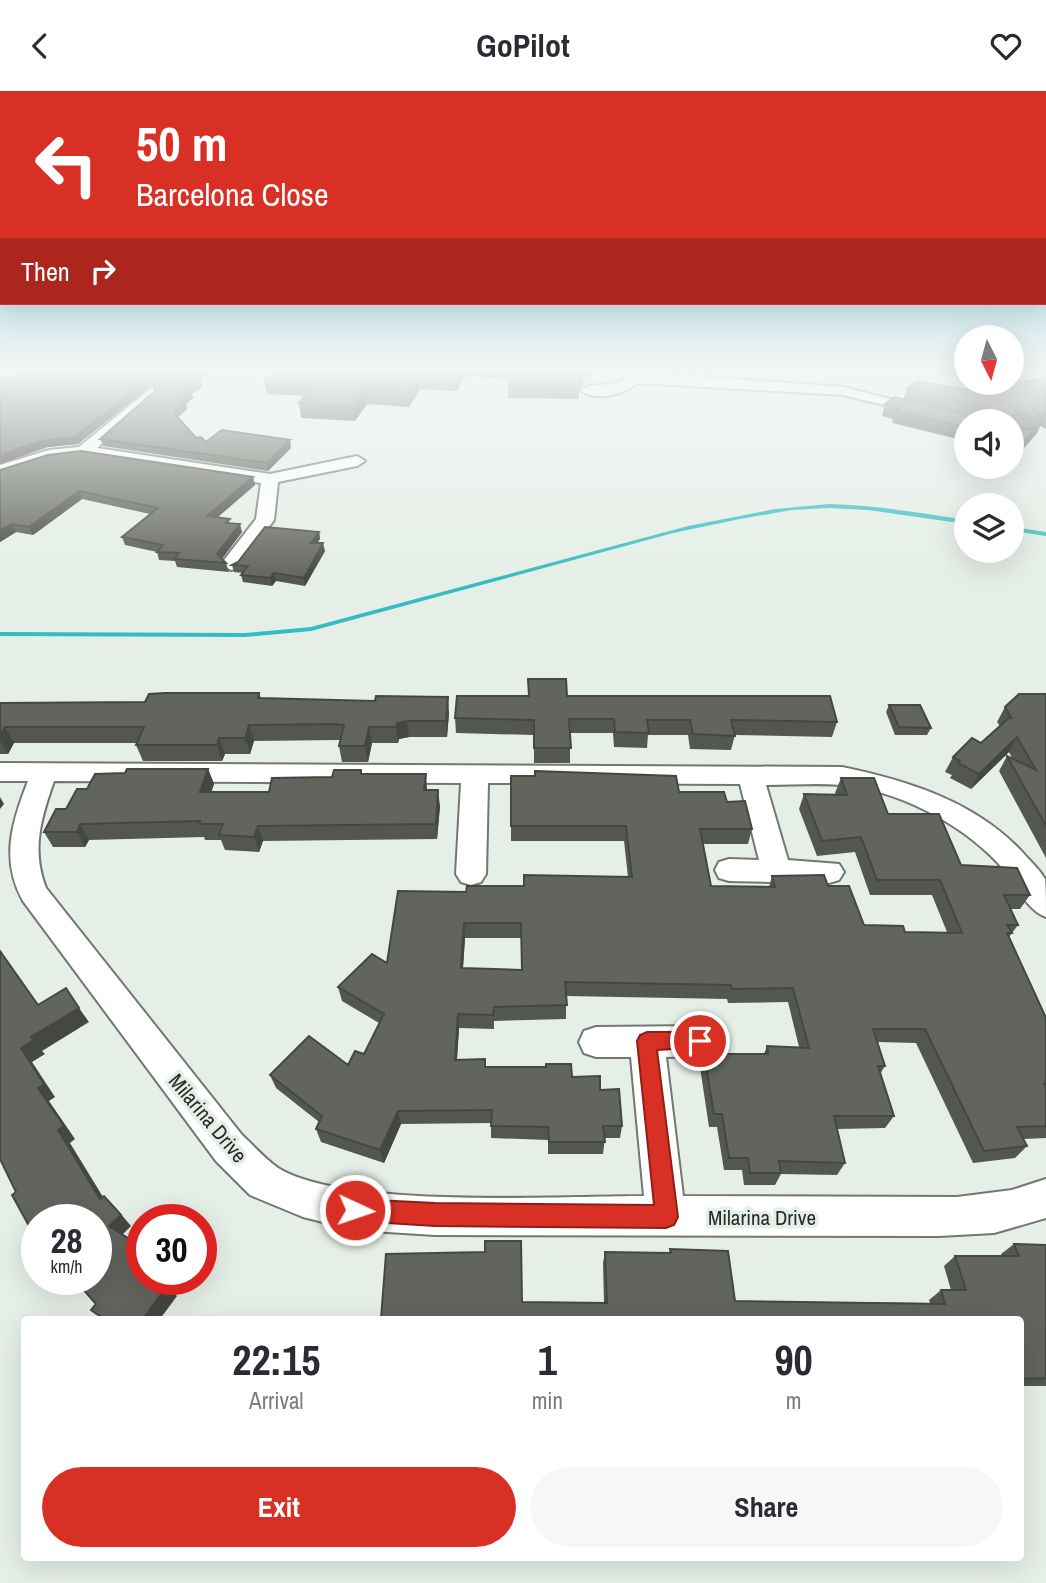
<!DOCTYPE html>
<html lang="en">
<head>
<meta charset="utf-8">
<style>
	:root { --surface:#fff; --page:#f7f7f7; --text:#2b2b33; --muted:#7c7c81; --accent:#d93025 }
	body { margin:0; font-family:"Archivo Narrow",sans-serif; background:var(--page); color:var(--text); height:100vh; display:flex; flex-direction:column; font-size:26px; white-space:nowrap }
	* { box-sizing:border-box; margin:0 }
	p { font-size:23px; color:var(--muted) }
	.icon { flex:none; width:38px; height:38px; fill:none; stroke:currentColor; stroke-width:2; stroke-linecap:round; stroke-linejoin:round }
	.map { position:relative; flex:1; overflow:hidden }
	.drawer { position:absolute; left:21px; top:1225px; width:1003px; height:245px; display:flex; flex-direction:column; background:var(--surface); border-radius:7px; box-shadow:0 7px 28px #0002 }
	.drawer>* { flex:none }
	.banner { position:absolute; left:0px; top:0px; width:1046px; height:214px; box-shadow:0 7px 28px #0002; background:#d93025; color:#fff; overflow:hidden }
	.needle { width:46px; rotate:174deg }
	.tools { position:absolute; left:954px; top:234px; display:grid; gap:14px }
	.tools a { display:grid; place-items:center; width:70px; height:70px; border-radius:50%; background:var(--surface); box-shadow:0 7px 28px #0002; font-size:35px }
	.speed { position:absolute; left:21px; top:1113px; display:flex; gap:14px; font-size:35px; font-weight:700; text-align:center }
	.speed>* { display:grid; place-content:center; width:91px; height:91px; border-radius:50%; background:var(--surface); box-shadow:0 7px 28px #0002; line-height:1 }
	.speed small { font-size:18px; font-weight:400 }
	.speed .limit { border:10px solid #d22; background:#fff; color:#111 }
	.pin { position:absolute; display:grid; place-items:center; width:60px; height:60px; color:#fff; margin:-30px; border:4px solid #fff; border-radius:50%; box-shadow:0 2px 7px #0007 }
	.me { position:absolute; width:77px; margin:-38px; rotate:93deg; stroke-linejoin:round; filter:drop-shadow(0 0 5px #0008) }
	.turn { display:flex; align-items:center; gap:24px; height:147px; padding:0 21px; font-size:32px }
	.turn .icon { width:91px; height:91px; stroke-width:2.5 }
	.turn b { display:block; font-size:49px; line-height:60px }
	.then { display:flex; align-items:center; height:66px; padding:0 21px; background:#0003; gap:14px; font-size:26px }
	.eta { display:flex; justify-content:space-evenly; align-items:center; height:119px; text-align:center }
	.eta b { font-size:42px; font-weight:700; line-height:49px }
	.cta { display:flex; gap:14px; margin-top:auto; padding:14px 21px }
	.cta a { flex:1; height:80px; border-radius:42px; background:var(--accent); color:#fff; font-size:28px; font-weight:700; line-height:80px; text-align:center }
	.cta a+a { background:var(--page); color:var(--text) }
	header { display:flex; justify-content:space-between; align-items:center; height:91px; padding:0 21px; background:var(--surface); font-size:32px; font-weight:700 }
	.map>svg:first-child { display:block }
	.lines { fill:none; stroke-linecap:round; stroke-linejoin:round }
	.stream { fill:#34bcc0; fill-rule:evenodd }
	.minor-casing { stroke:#717872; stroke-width:4 }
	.minor { fill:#fff; fill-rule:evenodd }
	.wall { fill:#545751; fill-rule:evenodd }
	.shaded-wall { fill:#454742 }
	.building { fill:#62655e; stroke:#454742; stroke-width:2; fill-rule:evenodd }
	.route { fill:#d93025; stroke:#8d1f18; stroke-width:2 }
	.labels { text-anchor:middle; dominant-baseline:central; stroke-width:7; stroke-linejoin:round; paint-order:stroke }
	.near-street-label { font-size:21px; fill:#282b28; stroke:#e5eee7 }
</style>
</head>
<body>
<header><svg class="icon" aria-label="back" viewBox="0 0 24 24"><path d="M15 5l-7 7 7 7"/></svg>GoPilot<svg class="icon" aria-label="heart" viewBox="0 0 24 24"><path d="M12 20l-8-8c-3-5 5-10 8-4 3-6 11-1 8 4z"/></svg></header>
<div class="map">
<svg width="1046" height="1492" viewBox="0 0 1046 1492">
	<rect width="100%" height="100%" fill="#e5eee7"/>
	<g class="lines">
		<!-- stream -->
		<g class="stream">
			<path d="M829,413c46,1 91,9 137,16v4l-98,-14 -39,-2 -37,2 -52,9 -67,14 -362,98 -66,6 -245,-1v-4l245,1 66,-6 377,-101 87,-17z"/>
			<path d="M1012,436l34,5v4l-34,-5z"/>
		</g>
		<defs>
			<g id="minor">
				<path d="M626,280l217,16 137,35h-14v3l-123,-30 -206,-12c-14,12 -42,19 -57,7 10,-8 29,-2 43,-10z"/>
				<path d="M150,298l5,1v6l-58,52 173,26 87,-18 8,5 -8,5 -79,16 -4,38 -36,48 -7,2 -10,-6 35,-45 5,-36 -177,-27 -33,4 -51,16v-11l49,-15 30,-3z"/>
				<path d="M0,672l842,4c67,14 135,35 182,87 7,8 16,16 21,25 1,10 1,27 1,38 -21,-7 -33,-39 -49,-55 -38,-40 -100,-72 -156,-77 -24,-2 -50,0 -75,0l22,75 51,4 5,8 -5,8 -10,3 -100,-2 -10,-3 -4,-8 4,-8 10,-3 30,1 -19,-76 -252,-1 -2,91 -5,8 -10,3 -10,-3 -5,-8 5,-91 -407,-2c-13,37 -23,69 -8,107l196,247c11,10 23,24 36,33 66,41 282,28 366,28l-13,-139h-35l-12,-4 -5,-11 5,-11 12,-4 104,-1 12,4 5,11 -5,11 -12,4 -34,1 17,139 274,1 55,-7 34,-11v39l-52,15 -55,3 -504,-1 -80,-5 -52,-13 -53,-22 -34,-34 -193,-260c-23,-41 -11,-79 5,-120h-28z"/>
			</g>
		</defs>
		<!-- minor casing -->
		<use href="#minor" class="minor-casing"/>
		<!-- minor -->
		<use href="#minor" class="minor"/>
	</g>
	<!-- wall -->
	<g class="wall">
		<path d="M277,280h320l-1,5 -11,-1 -3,11 -3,2v11l-71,-1v-14l2,-5 -45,-3 -8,15 -37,-2 -11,18 -42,-3 -12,17 -54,-3 -2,-15 5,-7 -37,-2 -3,-14z"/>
		<path d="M1046,287v51l-6,-3 -3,7 -19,22 -6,-1v-32h-46v19l-74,-18 1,-4 -11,-3 3,-12 18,-5 4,-11 60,2z"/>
		<path d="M0,289h198l4,7 -10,7 1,4 -7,6 1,5 -10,8 19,21 10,4 85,6 -23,23 -165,-25 -3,-7 55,-48v-3l-4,-2 -73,58 -30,3z"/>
		<path d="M0,379l253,7 2,8 -38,32 14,6 11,9 -20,27 4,4 3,9 -52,-5 -2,-6 -16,-1 -2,-8 -32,-7 -3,-8 28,-23 -68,-15 -49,36 -17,-3 -16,10z"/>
		<path d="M319,441l1,7 -3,4 8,8 -20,35 -29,-5 -4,5 -29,-4 -2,-7 2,-2 -9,-1 -2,-7z"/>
		<path d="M259,602l2,5 188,15 -2,24h-38l-10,2 -1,4h-26l-4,19h-26l-3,-16 1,-6h-3l-83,1 -4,13h-25l-3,7h-79l-7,-16 1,-2h-123l-6,11h-8v-51l145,-1z"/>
		<path d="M1046,603v164l-47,-87 8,-15 5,2 -3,-6 -38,37 -21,-11 2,-3 -7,-3 8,-15 28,-14 19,-17 -3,-4 8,-15z"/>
		<path d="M567,605l270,26 -5,15 -97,-2 -4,15 -41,-1 -2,-14h-40l-1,13 -33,-1 -1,-14h-43v30h-36v-28l-78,-2 -1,-15z"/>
		<path d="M889,614l42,23 -4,7h-32l-9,-23z"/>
		<path d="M208,678l6,15 -3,8h58l63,-15 30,-3 65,16 13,16 -3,33 -174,2 -4,11 -34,-2 -4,-10h-16l-1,-3 -115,3 -4,7h-32l-9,-15 43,-43 38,-16z"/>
		<path d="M511,685l168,16 48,10 25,27 -4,15h-45l8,42 58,1 3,-11 56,10 36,39 41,7h42l-15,-37h-62l-15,-43 -38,4 -18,-47 5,-15 32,1 -1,-2 6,-15 47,36 73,51 69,30 -10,14h-9l7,16 -9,12 37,81v120l-23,1 4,7 -12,12 -42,5 -57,-120 -38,-1 7,24 -5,8 14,42 -9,12 -48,1 8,34 -8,12 -56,-1 -6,11h-31l-2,-15h-18l-7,-43h-8l-9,-60 4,-13h60l3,-8 32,1 -11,-45 -60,1 -1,-4 -161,-3v23l-72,2v8l-35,-1 -2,32 28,-1 1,8 86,10 28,13 22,36 -2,12h-15l-2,16h-55v-14l-57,-2v-15l-90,1 -17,39 -63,-21 -5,-13 3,-7 -43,-34 -6,-13 78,-10 16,-11 15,-31 -37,-22 -4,-14 49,-24 79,-71 58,-6 104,-9 -4,-36h-113zM465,847h56l1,32 -59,-2z"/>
		<path d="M1014,1153l32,1v141h-26v-67l-498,-17 82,1 -1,-40 2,-11 64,1 1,-4 65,52 195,2 -1,-3 12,-10h10l-7,-24 11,-10h47l-1,-2z"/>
	</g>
	<!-- shaded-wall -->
	<g class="shaded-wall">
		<path d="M198,280h15l-26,14 -2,-7z"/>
		<path d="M460,280h5v5l-8,15v-14z"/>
		<path d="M586,280l-4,15 -3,2 -1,-13 5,-3z"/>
		<path d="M419,284l1,14 -11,18 -1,-15z"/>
		<path d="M148,288l3,7 -73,58 -30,3 -48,17v-9z"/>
		<path d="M200,289l2,7 -10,7 1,4 -7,6 1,5 -12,11 -2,-8 12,-22z"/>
		<path d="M365,299l2,14 -12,17 -2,-14z"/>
		<path d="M1042,330l-5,12 -19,22 5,-12z"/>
		<path d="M290,349l1,8 -23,23 -1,-8z"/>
		<path d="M253,386l2,8 -45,39 -3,-8z"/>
		<path d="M79,400l3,8 -49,36 -4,-8z"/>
		<path d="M12,433l4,8 -16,10v-11z"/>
		<path d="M240,433l2,8 -23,30 -2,-8z"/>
		<path d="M319,441l1,7 -8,11 -1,-7z"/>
		<path d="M323,452l2,8 -20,35 -1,-8z"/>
		<path d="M274,482l2,8 -4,5 -2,-8z"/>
		<path d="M448,606l1,16 -2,24 -1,-16z"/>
		<path d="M407,630l2,16 -10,2 -1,4 -2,-16 1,-4z"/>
		<path d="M249,634l5,16 -4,13 -5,-16z"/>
		<path d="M5,636l9,16 -6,11 -8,-13v-5z"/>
		<path d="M369,636l3,16 -4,19 -3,-16z"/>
		<path d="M1017,646l-8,15 -38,37 8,-15z"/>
		<path d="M219,647l6,16 -3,7 -5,-16z"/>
		<path d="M208,678l6,15 -8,24 -6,-16z"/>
		<path d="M426,683l1,15 -1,17 -2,-16z"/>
		<path d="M438,699l2,16 -3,33 -1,-15z"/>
		<path d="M0,706l4,7 -4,5z"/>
		<path d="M80,733l9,16 -4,7 -8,-15z"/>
		<path d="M258,735l5,15 -4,11 -5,-15z"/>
		<path d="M464,832l1,15 -3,44 -1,-14z"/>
		<path d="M79,917l10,14 -47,29 3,3 -13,8 23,35 -6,4 26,38 -5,4 41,67 -11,-11 -42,-69 -20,-42 -17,-40 10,-11z"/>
		<path d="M458,923l1,14 -3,45 -1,-13z"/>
		<path d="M398,1020l3,13 -17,39 -4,-13z"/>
		<path d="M115,1116l16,19 -11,11 -11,-11z"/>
		<path d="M155,1188h13l-5,8z"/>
		<path d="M167,1195l10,10 -17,23h-17z"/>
	</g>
	<!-- building -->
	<g class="building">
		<path d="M30,280h168l-13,7 15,2 -15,10 6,1 -12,10h6l-12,11 23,26 5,-1 5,5 16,-12 68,10 -23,23 -167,-24 55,-48v-10l-7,-2 -73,58 -30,3 -45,15v-75z"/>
		<path d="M277,280h183l-3,6 -38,-2 -11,17 -43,-2 -12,17 -54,-4 15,-20 -50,-3z"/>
		<path d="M514,280h69v1l-5,3 1,10 -71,-1z"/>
		<path d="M1046,287v37l-12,-5 8,11 -19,22 -11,-3v-18h-46v5l-70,-16 4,-4 -15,-3 9,-7 76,18 16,-3 1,-4 -80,-20 10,-7 50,9zM1018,321l17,5 4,6 -9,7 -14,-3 -2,-12z"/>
		<path d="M81,360l172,26 -46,39 23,3 -4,4 14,1 -23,30 9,9 -52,-4 5,-6 -22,-1 6,-7 -41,-8 36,-29 -79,-17 -50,36 -17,-3 -12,7v-61l48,-15z"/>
		<path d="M265,436l54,5 -8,11h12l-19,35 -30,-5 -4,5 -29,-3 7,-9 -16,-1 6,-3z"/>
		<path d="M528,588h38l1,17h263l7,26 -106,-2 4,16 -42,-2 -3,-14h-43l2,13 -34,-1 -1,-13h-45l2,29h-37v-28l-79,-2 2,-22h72z"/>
		<path d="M165,602h94l-1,5 117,3 1,-5 72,1 -2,24h-39l-10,2 -1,4h-27l-4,19h-26l5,-21 -11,-1 -84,1 -4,13h-26l-2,7h-81l8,-18h-139l-5,9v-33l145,-1 4,-8z"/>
		<path d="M1019,603h27v132l-39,-70 29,14 -19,-33 -38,37 -21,-11 2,-2 -7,-4 19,-19 9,5 29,-26 2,2 -7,-12z"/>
		<path d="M889,614h31l11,23 -32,-1z"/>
		<path d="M127,678h81l-8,23h69l3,-14 60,-1 2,-7h27v4h65l-2,16h14l-2,34 -178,2 -4,11 -35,-2 4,-11h-24l1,-3 -120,3 -3,8h-33l12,-23h10l11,-20h10l8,-15 30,-1z"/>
		<path d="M535,680l141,5 3,16h45l3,10 18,-1 7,28h-52l11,57 64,1 -3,-11 52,-1 4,11h21l15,39 39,1 2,6 57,1 -22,-53h-63l-16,-43 -39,4 -18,-47 43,1 -6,-17h33l14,36h51l22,51 56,3 13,27h-26l14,30h-11l5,8h-5l39,85v65l-2,1 2,3v39l-29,1 10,19 -43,5 -59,-122h-52l12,37h-7l16,50h-60l11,47 -66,-2 2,12h-31l-2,-15h-19l-7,-44h-8l-10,-60h64l-1,-8 42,2 -16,-60 -61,1 -1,-4 -166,-3 2,23 -73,2 -1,8 -35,-1 -3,46 30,-1v8h61v-3h25l1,13 28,-1v14l19,-1 3,37h-19l2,16h-56l-1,-15 -57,-1 1,-16 -94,1 -18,39 -64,-21 6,-13 -52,-41 39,-39 39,29 7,-14 9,3 20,-40 -46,-27 34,-33 15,9 11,-72 68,1 1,-6h57v-11l108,2 -6,-51h-115v-50h24zM464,832h57l1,47 -61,-2z"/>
		<path d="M0,860l38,54 28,-17 13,20 -48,29 3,3 -13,8 23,36 -6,4 26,38 -6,4 42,69 4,-3 17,19 -12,11 33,21v32h14l11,7 -24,33h-39l-13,-9 5,-6 -22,-25h22v-59h-59v16l-8,-10 -17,-31 4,-3 -16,-33z"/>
		<path d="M485,1150h36l1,61 85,1 -2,-51 66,1 -1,-4 58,2 7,50 210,3 -4,-14h25l-11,-34h64l-5,-12 32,1v133l-26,1v-60h-639l5,-65 99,-2z"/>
	</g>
	<!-- sky -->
	<linearGradient id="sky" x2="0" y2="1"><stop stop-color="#60b7d8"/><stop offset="0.57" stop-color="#f3f7f4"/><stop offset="1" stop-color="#f3f7f4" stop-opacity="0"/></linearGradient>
	<rect width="1046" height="489" fill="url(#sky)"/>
	<!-- route -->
	<path class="route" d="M647,941h53l7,3 3,6 -3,6 -50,3 21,167 -4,8 -8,3 -231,-2 -80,-5 -8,-3 -3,-8 3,-8 8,-3 80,4 219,2 -17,-164 3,-6z"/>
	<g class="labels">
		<!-- near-street labels -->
		<g class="near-street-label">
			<text transform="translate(208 1027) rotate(50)">Milarina Drive</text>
			<text x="762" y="1126">Milarina Drive</text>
		</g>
	</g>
</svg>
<div class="tools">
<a><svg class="needle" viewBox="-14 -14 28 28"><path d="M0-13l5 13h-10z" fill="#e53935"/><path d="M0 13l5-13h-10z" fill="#7c7c81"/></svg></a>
<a><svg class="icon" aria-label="sound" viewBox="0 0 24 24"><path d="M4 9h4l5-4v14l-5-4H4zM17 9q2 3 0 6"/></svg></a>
<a><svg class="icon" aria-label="layers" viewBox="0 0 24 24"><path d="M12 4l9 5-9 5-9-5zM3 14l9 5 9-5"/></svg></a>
</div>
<div class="speed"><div>28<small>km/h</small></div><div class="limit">30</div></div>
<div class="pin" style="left:700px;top:950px;background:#d93025"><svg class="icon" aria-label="arrive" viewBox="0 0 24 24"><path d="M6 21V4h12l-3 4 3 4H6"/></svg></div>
<svg class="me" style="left:355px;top:1119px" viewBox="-20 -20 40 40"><circle r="17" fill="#d93025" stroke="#fff" stroke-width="3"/><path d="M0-11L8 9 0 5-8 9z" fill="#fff"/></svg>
<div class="banner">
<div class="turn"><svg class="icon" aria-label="left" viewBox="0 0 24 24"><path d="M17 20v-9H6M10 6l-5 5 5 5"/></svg><div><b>50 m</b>Barcelona Close</div></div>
<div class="then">Then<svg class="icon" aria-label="right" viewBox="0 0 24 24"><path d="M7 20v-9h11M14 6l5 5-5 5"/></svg></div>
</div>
<section class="drawer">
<div class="eta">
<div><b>22:15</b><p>Arrival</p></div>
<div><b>1</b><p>min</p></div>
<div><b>90</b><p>m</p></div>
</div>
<div class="cta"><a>Exit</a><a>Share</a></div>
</section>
</div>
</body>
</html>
